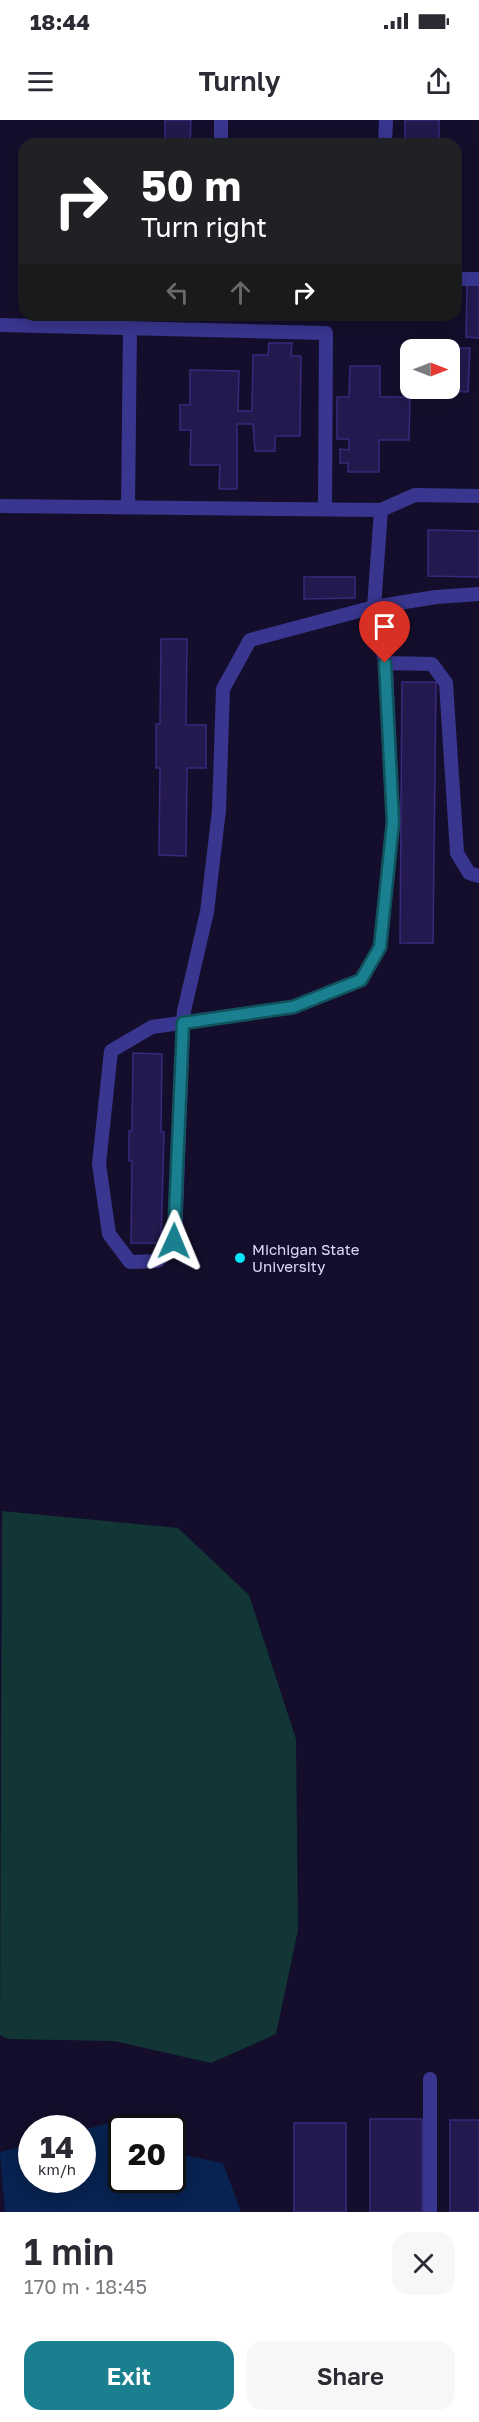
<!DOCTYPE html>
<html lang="en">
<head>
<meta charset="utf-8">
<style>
	:root { --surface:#fff; --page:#f7f7f7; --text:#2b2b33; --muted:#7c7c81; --accent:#1a7f8f }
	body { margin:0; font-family:"Golos Text",sans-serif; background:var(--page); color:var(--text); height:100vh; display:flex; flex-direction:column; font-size:22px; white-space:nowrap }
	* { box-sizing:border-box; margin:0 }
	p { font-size:20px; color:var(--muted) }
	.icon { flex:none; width:33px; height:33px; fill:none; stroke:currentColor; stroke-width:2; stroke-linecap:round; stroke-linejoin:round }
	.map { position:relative; height:2092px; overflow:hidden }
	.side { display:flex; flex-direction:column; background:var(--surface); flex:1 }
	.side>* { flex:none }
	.top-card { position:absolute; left:18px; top:18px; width:444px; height:183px; border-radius:18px; box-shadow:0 3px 15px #0003; background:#202124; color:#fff; overflow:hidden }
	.needle { width:39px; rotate:90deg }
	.buttons { position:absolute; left:400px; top:219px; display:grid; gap:12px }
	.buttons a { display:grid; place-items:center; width:60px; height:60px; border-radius:12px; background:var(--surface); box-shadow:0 3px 15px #0003; font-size:30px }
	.speed { position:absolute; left:18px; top:1995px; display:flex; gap:12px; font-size:30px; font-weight:700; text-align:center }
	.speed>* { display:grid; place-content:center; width:78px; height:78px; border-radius:50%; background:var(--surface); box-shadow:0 3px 15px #0003; line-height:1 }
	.speed small { font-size:15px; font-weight:400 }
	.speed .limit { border:3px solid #111; border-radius:9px; background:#fff; color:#111 }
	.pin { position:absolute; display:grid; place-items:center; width:51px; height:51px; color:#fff; margin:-62px -26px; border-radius:50% 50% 50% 0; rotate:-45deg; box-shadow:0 0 6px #0007 }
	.pin .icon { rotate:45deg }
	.me { position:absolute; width:66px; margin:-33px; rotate:1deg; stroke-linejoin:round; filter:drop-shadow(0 0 4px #0008) }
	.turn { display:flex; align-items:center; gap:21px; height:126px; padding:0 24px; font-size:27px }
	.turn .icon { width:78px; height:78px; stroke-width:2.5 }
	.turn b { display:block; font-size:42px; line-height:51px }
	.lanes { display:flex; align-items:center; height:57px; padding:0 24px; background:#0003; justify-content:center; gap:30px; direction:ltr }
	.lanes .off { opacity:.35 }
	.round { display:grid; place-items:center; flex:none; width:63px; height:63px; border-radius:18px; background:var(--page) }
	.headline { display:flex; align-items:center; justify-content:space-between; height:102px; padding:0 24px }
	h1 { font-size:36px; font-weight:600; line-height:45px }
	.primary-button { display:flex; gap:12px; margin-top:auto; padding:12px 24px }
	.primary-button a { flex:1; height:69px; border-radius:18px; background:var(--accent); color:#fff; font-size:24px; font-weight:600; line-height:69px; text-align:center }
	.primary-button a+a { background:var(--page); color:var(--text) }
	.status { display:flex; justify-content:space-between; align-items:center; height:42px; padding:0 30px; background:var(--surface); direction:ltr }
	.status svg { height:16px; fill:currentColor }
	header { display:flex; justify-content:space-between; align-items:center; height:78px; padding:0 24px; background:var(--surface); font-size:27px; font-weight:600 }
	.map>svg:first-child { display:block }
	.green { fill:#113635 }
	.water { fill:#082351 }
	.building { fill:#24194e; stroke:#39297c; stroke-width:1.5 }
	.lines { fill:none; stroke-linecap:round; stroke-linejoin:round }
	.lane { stroke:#39368f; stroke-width:14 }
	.route-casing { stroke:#11535d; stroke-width:15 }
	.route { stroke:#1a7f8f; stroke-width:10 }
	.poi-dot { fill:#05e6ff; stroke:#140e2c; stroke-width:2 }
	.labels { text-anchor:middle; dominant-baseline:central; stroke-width:6; stroke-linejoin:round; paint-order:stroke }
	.poi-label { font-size:15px; fill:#ded9ff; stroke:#140e2c; text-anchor:start }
</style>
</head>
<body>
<div class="status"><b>18:44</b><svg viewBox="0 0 49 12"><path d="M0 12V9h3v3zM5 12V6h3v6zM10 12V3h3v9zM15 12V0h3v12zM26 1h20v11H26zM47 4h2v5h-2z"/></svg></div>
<header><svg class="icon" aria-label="menu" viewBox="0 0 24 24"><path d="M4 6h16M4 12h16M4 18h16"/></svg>Turnly<svg class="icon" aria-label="share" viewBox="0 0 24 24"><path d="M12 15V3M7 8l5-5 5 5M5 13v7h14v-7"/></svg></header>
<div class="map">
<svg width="479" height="2092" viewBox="0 0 479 2092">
	<rect width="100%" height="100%" fill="#140e2c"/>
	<!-- green -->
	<path class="green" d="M2,1391l176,17 71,67 47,144 2,191 -22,104 -65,29 -97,-22 -106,-2 -8,-4z"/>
	<!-- water -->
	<path class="water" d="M109,2003l12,6 1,51h50l1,-27 50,10 18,49h-236l-5,-60 31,-8 1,36h50l1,-50z"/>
	<!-- building -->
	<g class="building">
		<path d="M165,0h26l-1,24h-25z"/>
		<rect x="405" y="0" width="34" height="24"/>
		<path d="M467,165h12v53l-13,-1z"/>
		<path d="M269,223h23l-1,13h10l-1,80h-25v15h-20l-2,-27h-16v65h-18l1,-24h-30l1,-35h-11v-25h10v-35l49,1 -1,40h14l1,-56h15z"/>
		<path d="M451,228h19l-2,44 -18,-1z"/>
		<path d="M350,246h30v31h30l-1,43h-30v32h-31v-9h-8v-14l9,1v-11h-12v-42h12z"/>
		<path d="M428,410l51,1v46l-51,-1z"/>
		<path d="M304,457h51v21l-51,1z"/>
		<path d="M161,519h26l-1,86h20v43h-19l-1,88 -27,-1 1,-87h-4v-44h4z"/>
		<path d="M402,562h34l-3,261h-33z"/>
		<path d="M133,933l29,1 -1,78h3l-3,111h-30l1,-82h-3v-30h3z"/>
		<rect x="370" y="1999" width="52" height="93"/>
		<rect x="450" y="2000" width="29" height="92"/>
		<rect x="294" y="2003" width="52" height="89"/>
	</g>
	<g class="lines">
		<!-- lane -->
		<g class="lane">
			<path d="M221,0v24"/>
			<path d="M385,24l1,-24"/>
			<path d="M456,159h23"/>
			<path d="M0,205l326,8 -1,176"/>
			<path d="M479,376l-64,-1 -34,15 -7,97 -124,33 -27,49 -4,121 -12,102 -23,99 -1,12 -8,218 -17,20 -28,1 -21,-28 -10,-70 12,-113 41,-24 141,-20 68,-27 19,-33 13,-125 -7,-155 -12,-60 62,-10 43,-3"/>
			<path d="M0,386l381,4"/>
			<path d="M128,386l2,-178"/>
			<path d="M385,543l47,1 14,19 11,170 12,20 10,3"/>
			<path d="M430,1959v133"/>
		</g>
	</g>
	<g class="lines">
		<defs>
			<path id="route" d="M174,1121l9,-218 110,-16 68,-27 19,-33 13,-125 -8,-159"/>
		</defs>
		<!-- route casing -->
		<use href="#route" class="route-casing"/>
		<!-- route -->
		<use href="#route" class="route"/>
	</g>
	<!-- markers -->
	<circle class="poi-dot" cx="240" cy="1138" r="6"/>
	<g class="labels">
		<!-- poi labels -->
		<g class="poi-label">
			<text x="252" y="1129">Michigan State<tspan x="252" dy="17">University</tspan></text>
		</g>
	</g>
</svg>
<div class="buttons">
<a><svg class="needle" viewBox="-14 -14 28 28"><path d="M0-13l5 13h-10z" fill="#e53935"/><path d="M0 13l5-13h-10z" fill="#7c7c81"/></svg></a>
</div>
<div class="speed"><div>14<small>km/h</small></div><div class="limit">20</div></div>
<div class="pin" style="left:385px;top:543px;background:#d93025"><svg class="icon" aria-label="arrive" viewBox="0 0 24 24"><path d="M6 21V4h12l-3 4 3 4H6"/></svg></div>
<svg class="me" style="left:174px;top:1121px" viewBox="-20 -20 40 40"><path d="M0-17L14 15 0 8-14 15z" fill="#1a7f8f" stroke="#fff" stroke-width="4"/></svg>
<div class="top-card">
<div class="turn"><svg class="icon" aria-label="right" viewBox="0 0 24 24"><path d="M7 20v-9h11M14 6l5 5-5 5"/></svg><div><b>50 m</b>Turn right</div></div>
<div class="lanes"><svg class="icon off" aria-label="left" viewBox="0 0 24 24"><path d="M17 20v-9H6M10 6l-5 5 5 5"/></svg><svg class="icon off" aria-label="ahead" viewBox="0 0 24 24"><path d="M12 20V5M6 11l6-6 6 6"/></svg><svg class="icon" aria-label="right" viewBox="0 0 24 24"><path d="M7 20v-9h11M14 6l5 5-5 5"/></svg></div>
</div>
</div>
<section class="side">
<div class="headline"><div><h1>1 min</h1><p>170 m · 18:45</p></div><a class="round"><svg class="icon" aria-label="close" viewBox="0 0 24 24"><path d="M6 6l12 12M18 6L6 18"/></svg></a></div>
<div class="primary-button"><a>Exit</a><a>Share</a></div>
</section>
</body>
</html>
